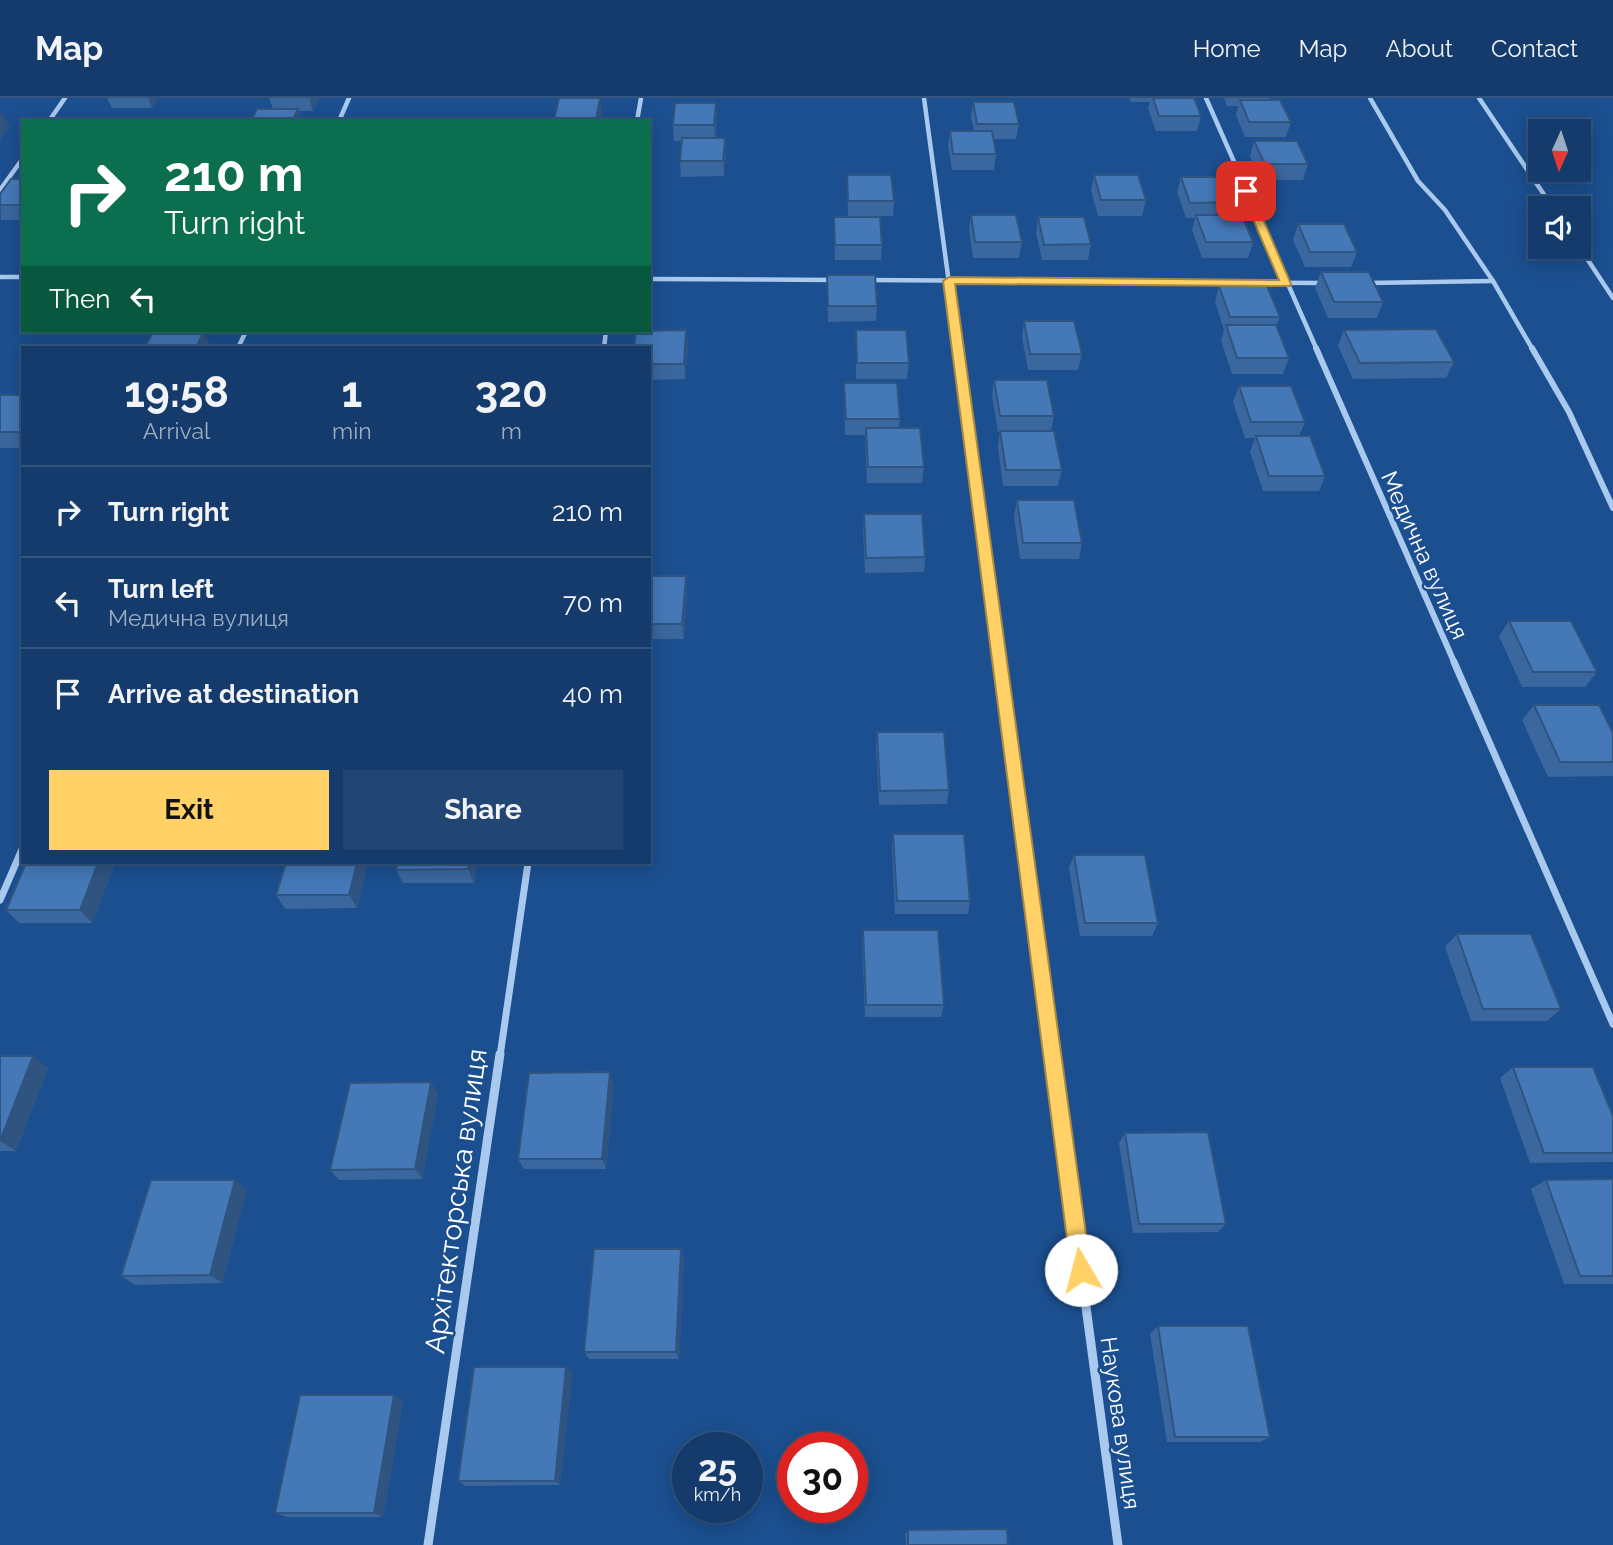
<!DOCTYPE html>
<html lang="en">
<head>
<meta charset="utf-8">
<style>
	:root { --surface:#143b6b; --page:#214673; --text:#f1f3f6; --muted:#9dadc1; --line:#33557e; --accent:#ffd166 }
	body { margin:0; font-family:Raleway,sans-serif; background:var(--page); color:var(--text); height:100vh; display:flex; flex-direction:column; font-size:26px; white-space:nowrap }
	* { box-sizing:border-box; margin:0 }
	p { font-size:23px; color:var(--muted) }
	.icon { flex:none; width:38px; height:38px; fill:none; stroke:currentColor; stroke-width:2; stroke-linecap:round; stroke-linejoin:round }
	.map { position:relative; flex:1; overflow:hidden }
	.details { position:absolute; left:21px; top:248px; width:630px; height:518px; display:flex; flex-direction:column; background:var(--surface); border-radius:0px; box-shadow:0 4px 18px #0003,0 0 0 2px var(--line) }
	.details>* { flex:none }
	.hud { position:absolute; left:21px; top:21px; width:630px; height:214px; border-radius:0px; box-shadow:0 4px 18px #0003,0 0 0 2px var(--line); background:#0b6e4f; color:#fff; overflow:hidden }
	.needle { width:46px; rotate:183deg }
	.controls { position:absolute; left:1528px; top:21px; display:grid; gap:14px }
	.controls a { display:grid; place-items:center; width:63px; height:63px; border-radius:0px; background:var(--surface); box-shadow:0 4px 18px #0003,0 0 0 2px var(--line); font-size:35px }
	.speed { position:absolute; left:672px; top:1334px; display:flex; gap:14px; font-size:35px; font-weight:700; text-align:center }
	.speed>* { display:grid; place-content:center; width:91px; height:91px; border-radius:50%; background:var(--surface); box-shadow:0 4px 18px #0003,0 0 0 2px var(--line); line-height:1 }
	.speed small { font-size:18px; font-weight:400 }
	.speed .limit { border:10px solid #d22; background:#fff; color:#111 }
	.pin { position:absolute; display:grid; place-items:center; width:60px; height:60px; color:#fff; margin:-30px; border-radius:14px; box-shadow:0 4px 10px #0006 }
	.me { position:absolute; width:77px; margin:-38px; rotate:352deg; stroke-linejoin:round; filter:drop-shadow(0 0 5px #0008) }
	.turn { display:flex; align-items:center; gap:24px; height:147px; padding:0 28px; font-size:32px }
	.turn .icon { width:91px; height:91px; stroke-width:2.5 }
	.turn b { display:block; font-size:49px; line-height:60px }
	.then { display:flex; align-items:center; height:66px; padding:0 28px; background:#0003; gap:14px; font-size:26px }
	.eta { display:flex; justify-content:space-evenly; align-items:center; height:119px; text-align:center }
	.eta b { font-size:42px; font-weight:700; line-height:49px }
	.action { display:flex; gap:14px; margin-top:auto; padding:14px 28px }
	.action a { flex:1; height:80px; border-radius:0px; background:var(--accent); color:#111; font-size:28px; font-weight:700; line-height:80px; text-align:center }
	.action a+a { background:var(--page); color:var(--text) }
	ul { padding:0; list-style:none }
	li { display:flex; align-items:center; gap:21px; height:91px; padding:0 28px; border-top:2px solid var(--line) }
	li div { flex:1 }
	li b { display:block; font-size:26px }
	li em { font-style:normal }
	header { display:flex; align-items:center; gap:42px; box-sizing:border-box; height:98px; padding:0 35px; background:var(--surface); border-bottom:2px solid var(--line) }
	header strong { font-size:33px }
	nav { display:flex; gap:38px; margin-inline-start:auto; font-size:24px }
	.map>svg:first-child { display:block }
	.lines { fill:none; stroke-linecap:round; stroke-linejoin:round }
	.street-far3 { stroke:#a9c9ee; stroke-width:4.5 }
	.street-far2 { stroke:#a9c9ee; stroke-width:6 }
	.street-far1 { stroke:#a9c9ee; stroke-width:7 }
	.street { stroke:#a9c9ee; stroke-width:9 }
	.wall { fill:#3a679d }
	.shaded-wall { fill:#305480 }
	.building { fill:#4478b7; stroke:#305480; stroke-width:2 }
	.route { fill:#ffd166; stroke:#a68842; stroke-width:2 }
	.labels { text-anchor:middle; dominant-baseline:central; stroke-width:5; stroke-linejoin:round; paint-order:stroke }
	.street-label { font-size:23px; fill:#fff; stroke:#1b4f8f }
	.near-street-label { font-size:28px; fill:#fff; stroke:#1b4f8f }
</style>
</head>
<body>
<header>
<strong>Map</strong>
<nav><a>Home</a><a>Map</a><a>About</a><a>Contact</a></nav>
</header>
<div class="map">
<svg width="1613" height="1447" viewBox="0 0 1613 1447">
	<rect width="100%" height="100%" fill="#1b4f8f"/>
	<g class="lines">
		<!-- street-far3 -->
		<g class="street-far3">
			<path d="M924,0l34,252"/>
			<path d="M1206,0l111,252"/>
			<path d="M1370,0l48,83 27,29 48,71 40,69"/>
			<path d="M1479,0l74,110"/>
			<path d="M49,23l16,-23"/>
			<path d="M339,23l10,-23"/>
			<path d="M637,23l4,-23"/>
			<path d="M0,92l23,-32"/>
			<path d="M1578,147l35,53"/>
			<path d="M0,179h23"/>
			<path d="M649,181l185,1"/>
			<path d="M867,182l457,3"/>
			<path d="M1367,185l126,-2"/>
			<path d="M238,250l8,-17"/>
			<path d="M604,250l2,-17"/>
		</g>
		<!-- street-far2 -->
		<g class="street-far2">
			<path d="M958,250l42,316"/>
			<path d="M1316,250l139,316"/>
			<path d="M1532,250l37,64 44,96"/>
		</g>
		<!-- street-far1 -->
		<g class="street-far1">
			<path d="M1000,564l52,394"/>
			<path d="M1454,564l159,362"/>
			<path d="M0,802l23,-53"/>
			<path d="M500,958l28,-193"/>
		</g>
		<!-- street -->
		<g class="street">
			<path d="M1052,956l66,491"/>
			<path d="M428,1447l72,-491"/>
		</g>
	</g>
	<!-- wall -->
	<g class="wall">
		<path d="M107,0h51l-6,10h-40z"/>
		<path d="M269,0h51l-7,13h-14l3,10h-51l22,-12z"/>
		<path d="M1129,0h65l7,18 -4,15h-41l-8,-22 2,-7h-19z"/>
		<path d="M1224,0h46l-1,2 22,22 -5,15h-41l-9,-22 2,-9h-11z"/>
		<path d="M973,4l46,22 -3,15h-23l3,15 -2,16h-42l-4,-24 2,-15h24l-3,-14z"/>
		<path d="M717,20l-1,20h9l1,15 -2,23 -43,1 -1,-16 2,-20h-8l-1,-16z"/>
		<path d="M1254,43l54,23 -5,16h-43l-10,-24z"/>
		<path d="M847,77l47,26 -1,15h-45z"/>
		<path d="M1094,77l52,25 -4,16h-44l-7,-26z"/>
		<path d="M1181,79l54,25 -4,13 22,27 -5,16h-46l-10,-28 3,-12h-9l-9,-26z"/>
		<path d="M23,81v41h-22l-1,-26z"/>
		<path d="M971,117l51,27 -3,16h-46l-4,-28z"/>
		<path d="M834,119l48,28 -1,15h-46z"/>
		<path d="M1038,119l53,27 -3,16h-46l-6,-27z"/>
		<path d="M1298,126l59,28 -6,15h-46l-12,-27z"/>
		<path d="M1321,174l62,30 -6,16h-49l-13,-30z"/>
		<path d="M827,177l50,31 -1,15 -48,1z"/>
		<path d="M1219,188l61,31 -4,10 13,31 -6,16h-51l-11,-33 3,-11 -9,-28z"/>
		<path d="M1024,223l58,33 -4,16h-50l-6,-33z"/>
		<path d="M686,232l2,16 -3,33 -36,1v-32z"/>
		<path d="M856,232l53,33 -2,16h-51z"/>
		<path d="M1344,232l110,32 -8,16 -93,1 -15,-33z"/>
		<path d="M994,282l60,36 -3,15 11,39 -4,16h-55l-5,-39 2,-15h-2l-6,-36z"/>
		<path d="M844,285l56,36 -1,9 25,39 -2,16h-55l-2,-48h-20z"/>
		<path d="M1239,288l66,36 -6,14 26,40 -6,15h-56l-13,-39 5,-14h-10l-12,-36z"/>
		<rect x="0" y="297" width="23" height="53"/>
		<path d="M1017,402l65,43 -3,16h-59l-6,-43z"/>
		<path d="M864,416l61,43 -1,15 -59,1 -2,-44z"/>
		<path d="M649,478h37l1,15 -3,48h-35z"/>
		<path d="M1509,523l88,51 -12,15h-63l-23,-51z"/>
		<path d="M1534,607l79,28v43l-65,1 -26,-57z"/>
		<path d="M877,634l72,58 -2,14 -68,1 -3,-58z"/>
		<path d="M893,736l77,67 -2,13h-73l-3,-66z"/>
		<path d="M1074,757l84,68 -6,13h-72l-11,-68z"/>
		<path d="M26,765h89l-23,60h-73l-13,-13z"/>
		<path d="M368,765l-11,45 -72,1 -9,-14z"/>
		<path d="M398,765h79l-3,20h-71l-7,-13z"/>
		<path d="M863,832l81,75 -3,12h-76l-3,-74z"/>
		<path d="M1457,836l104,75 -14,12h-76l-26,-74z"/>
		<path d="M0,958l48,12 -32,83h-16z"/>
		<path d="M1513,969l100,49v46l-83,1 -30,-85z"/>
		<path d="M614,986l-8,85h-82l-6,-10z"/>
		<path d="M438,995l-16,86 -83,1 -9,-10z"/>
		<path d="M1125,1035l101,91 -8,8 -85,1 -14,-90z"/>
		<path d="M1613,1081v105h-49l-33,-95 15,-9z"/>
		<path d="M235,1082l12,10 -25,93 -87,2 -14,-9z"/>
		<path d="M681,1151l3,9 -5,101h-90l-5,-7z"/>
		<path d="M1158,1228l112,111 -10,5h-93l-17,-108z"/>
		<path d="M572,1275l-12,112 -94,1 -8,-5z"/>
		<path d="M394,1297l9,6 -20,116h-96l-12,-4z"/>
		<path d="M908,1432l100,15h-102l-1,-11z"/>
	</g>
	<!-- shaded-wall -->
	<g class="shaded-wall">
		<path d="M148,0h10l-6,10z"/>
		<path d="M309,0h11l-7,13z"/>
		<path d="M600,0l2,15 -1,8h-5z"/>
		<path d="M716,5l1,15 -2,23 -1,-16z"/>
		<path d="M298,11l4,12h-10z"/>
		<path d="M2,14l8,15 -10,13v-25z"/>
		<path d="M725,40l1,15 -2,23 -1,-15z"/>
		<path d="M686,232l2,16 -3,33 -1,-15z"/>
		<path d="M204,233l7,16 -1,1h-14z"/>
		<path d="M686,478l1,15 -3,48 -2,-15z"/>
		<path d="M98,765h17l-23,60 -12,-13z"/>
		<path d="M357,765h11l-11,45 -8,-13z"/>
		<path d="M469,765h8l-3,20 -6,-14z"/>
		<path d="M33,958l15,12 -32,83 -16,-10z"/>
		<path d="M610,974l4,12 -8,85 -4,-10z"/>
		<path d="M431,984l7,11 -16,86 -7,-10z"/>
		<path d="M235,1082l12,10 -25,93 -12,-8z"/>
		<path d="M681,1151l3,9 -5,101 -3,-7z"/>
		<path d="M566,1269l6,6 -12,112 -5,-4z"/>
		<path d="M394,1297l9,6 -20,116 -9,-4z"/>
	</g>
	<!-- building -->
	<g class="building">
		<path d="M559,0h41l-4,22h-42z"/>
		<path d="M1153,0h41l7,18h-42z"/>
		<path d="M1240,2h40l11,22h-42z"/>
		<path d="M973,4h41l5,22h-42z"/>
		<path d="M675,5h41l-2,22h-41z"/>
		<path d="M257,11h41l-6,12h-41z"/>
		<path d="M950,33h42l4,23h-43z"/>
		<path d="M682,40h43l-2,23h-43z"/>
		<path d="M1254,43h43l11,23h-43z"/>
		<path d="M847,77h44l3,26h-46z"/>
		<path d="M1094,77h44l8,25h-45z"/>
		<path d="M1181,79h44l10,25 -45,1z"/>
		<path d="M11,81h12v26h-23v-11z"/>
		<path d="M971,117h45l6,27h-47z"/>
		<path d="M1196,117h46l11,27h-47z"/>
		<path d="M834,119h46l2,28h-47z"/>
		<path d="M1038,119h46l7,27 -47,1z"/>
		<path d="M1298,126h46l13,28h-47z"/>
		<path d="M1321,174h48l14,30h-49z"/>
		<path d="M827,177h48l2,31h-49z"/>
		<path d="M1219,188h48l13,31h-50z"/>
		<path d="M1024,223h50l8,33h-52z"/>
		<path d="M1226,227h50l13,33h-52z"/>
		<path d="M1436,231l18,33 -94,1 -16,-33z"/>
		<path d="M686,232l-2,34h-35v-16h-15l2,-17z"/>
		<path d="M856,232h50l3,33h-52z"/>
		<path d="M153,233h51l-8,17h-51z"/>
		<path d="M994,282h53l7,36h-54z"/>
		<path d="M844,285h53l3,36h-54z"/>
		<path d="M1239,288h52l14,36h-54z"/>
		<rect x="0" y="297" width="23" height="37"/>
		<path d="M866,330h54l4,39h-56z"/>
		<path d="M1000,333h54l8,39h-56z"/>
		<path d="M1256,338h54l15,40h-56z"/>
		<path d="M1017,402h57l8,43h-59z"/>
		<path d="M864,416h58l3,43 -59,1z"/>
		<path d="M649,478h37l-4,48h-33z"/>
		<path d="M1509,523h62l26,51h-64z"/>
		<path d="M1534,607h65l14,28v29h-53z"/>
		<path d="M877,634h67l5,58 -69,1z"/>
		<path d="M893,736h71l6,67h-73z"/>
		<path d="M1074,757h71l13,68h-73z"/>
		<path d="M26,765h72l-18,47h-74z"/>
		<path d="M286,765h71l-8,32h-73z"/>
		<path d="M398,765h71l-1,6 -72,1z"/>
		<path d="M863,832h75l6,75h-78z"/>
		<path d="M1457,836h74l30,75h-78z"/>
		<path d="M0,958h33l-33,85z"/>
		<path d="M1513,969h80l20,49v37h-69z"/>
		<path d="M610,974l-8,87h-84l11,-86z"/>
		<path d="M431,984l-16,87 -85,1 20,-87z"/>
		<path d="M1208,1034l18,92h-87l-14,-91z"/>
		<path d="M1613,1081v97h-33l-34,-96z"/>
		<path d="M151,1082h84l-25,95 -89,1z"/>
		<path d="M594,1151h87l-5,103h-92z"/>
		<path d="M1158,1228h90l22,111h-95z"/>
		<path d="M474,1269h92l-11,114h-97z"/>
		<path d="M300,1297h94l-20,118h-99z"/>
		<path d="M1007,1431l1,16h-100v-15z"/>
	</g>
	<!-- route -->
	<path class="route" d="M1242,91l9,2 40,93 -1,2 -335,-2 136,986 -3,7 -7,3 -7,-3 -3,-7 -128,-989 6,-4 330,3 -38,-89z"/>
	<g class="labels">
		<!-- street labels -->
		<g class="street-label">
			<text transform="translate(1425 457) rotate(66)">Медична вулиця</text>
			<text transform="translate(1121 1325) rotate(82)">Наукова вулиця</text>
		</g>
		<!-- near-street labels -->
		<g class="near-street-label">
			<text transform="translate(456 1103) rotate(-82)">Архітекторська вулиця</text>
		</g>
	</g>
</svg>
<div class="controls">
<a><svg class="needle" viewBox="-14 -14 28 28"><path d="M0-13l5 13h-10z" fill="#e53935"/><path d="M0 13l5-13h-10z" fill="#9dadc1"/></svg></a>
<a><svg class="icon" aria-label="sound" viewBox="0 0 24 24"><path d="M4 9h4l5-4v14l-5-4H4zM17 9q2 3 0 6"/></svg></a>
</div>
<div class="speed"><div>25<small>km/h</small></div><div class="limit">30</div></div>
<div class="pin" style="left:1246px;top:93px;background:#d93025"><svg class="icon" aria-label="arrive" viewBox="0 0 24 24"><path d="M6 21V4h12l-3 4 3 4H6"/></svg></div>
<svg class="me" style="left:1081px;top:1172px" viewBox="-20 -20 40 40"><circle r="19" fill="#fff"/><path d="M0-13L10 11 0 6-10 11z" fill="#ffd166"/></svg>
<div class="hud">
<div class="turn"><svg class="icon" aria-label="right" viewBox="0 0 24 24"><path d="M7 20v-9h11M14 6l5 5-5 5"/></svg><div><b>210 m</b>Turn right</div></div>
<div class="then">Then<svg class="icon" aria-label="left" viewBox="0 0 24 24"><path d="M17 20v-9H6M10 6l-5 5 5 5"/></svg></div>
</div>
<section class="details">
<div class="eta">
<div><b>19:58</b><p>Arrival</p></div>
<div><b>1</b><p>min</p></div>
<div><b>320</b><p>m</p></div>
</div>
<ul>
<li><svg class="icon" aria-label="right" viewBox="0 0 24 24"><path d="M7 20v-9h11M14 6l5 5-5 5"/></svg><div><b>Turn right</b></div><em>210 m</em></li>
<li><svg class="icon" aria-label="left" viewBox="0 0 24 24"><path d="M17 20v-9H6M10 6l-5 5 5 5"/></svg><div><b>Turn left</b><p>Медична вулиця</p></div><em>70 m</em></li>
<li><svg class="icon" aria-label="arrive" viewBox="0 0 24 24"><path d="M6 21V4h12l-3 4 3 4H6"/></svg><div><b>Arrive at destination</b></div><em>40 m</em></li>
</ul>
<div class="action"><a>Exit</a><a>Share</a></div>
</section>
</div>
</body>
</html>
